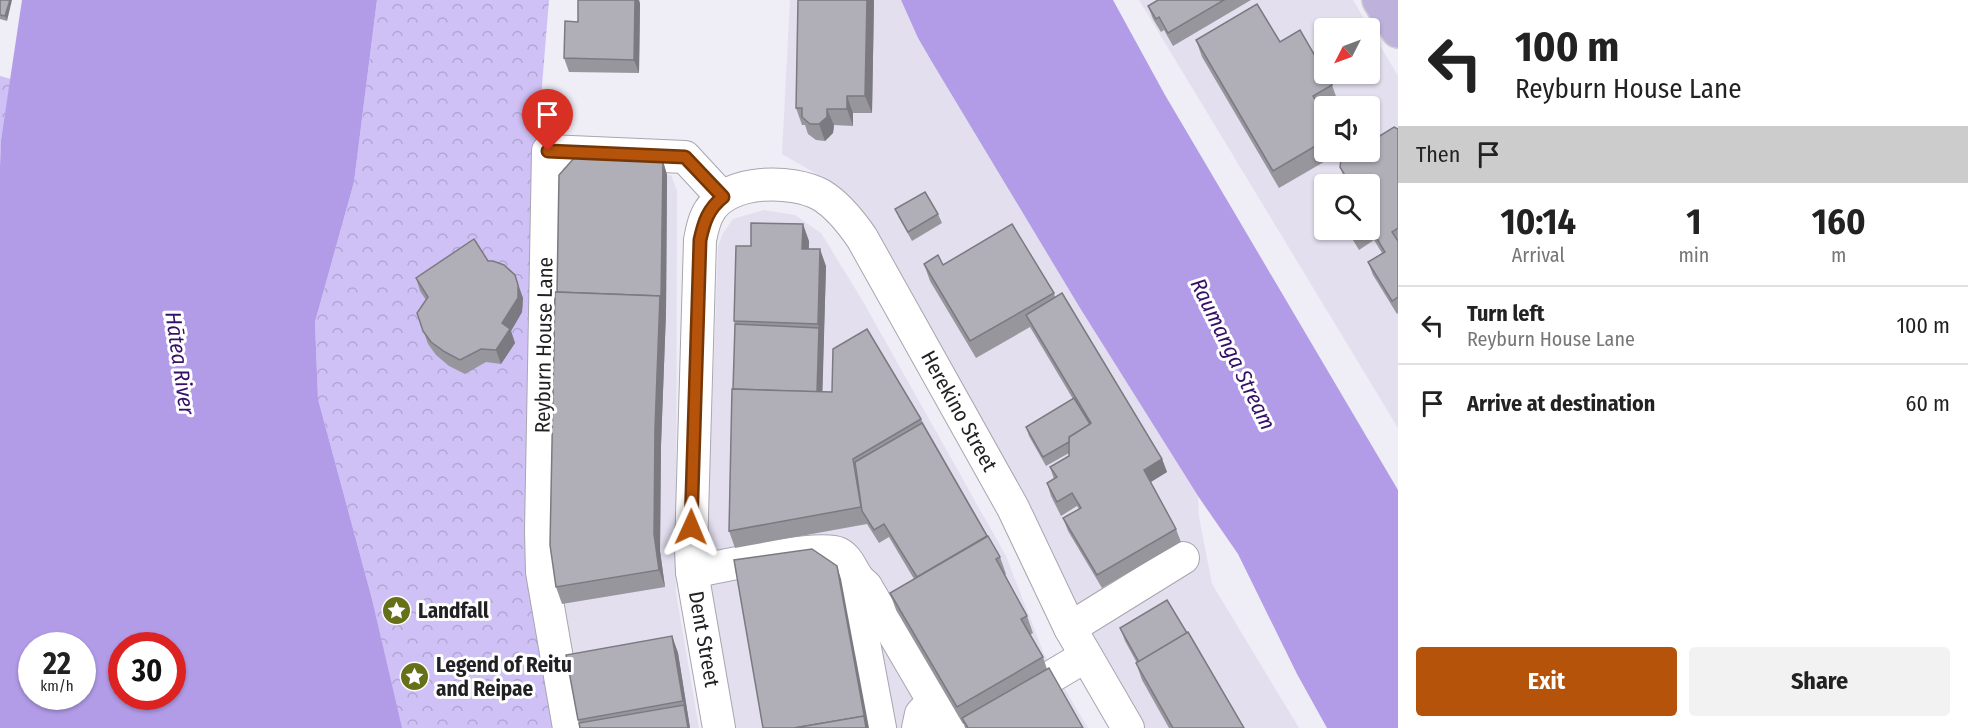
<!DOCTYPE html>
<html lang="en">
<head>
<meta charset="utf-8">
<style>
	:root { --surface:#fff; --page:#f2f2f2; --text:#222; --muted:#767676; --line:#e0e0e0; --accent:#b45309 }
	body { margin:0; font-family:"Fira Sans Condensed",sans-serif; background:var(--page); color:var(--text); height:100vh; display:flex; flex-direction:column; font-size:22px; white-space:nowrap }
	* { box-sizing:border-box; margin:0 }
	p { font-size:20px; color:var(--muted) }
	.icon { flex:none; width:33px; height:33px; fill:none; stroke:currentColor; stroke-width:2; stroke-linecap:round; stroke-linejoin:round }
	.map { position:relative; flex:1; overflow:hidden }
	.side { display:flex; flex-direction:column; background:var(--surface); width:570px }
	.side>* { flex:none }
	.banner { background:#fff; color:var(--text); overflow:hidden }
	.needle { width:39px; rotate:228deg }
	.tools { position:absolute; left:1314px; top:18px; display:grid; gap:12px }
	.tools a { display:grid; place-items:center; width:66px; height:66px; border-radius:6px; background:var(--surface); box-shadow:0 2px 4px #0004; font-size:30px }
	.speed { position:absolute; left:18px; top:632px; display:flex; gap:12px; font-size:30px; font-weight:700; text-align:center }
	.speed>* { display:grid; place-content:center; width:78px; height:78px; border-radius:50%; background:var(--surface); box-shadow:0 2px 4px #0004; line-height:1 }
	.speed small { font-size:15px; font-weight:400 }
	.speed .limit { border:9px solid #d22; background:#fff; color:#111 }
	.pin { position:absolute; display:grid; place-items:center; width:51px; height:51px; color:#fff; margin:-62px -26px; border-radius:50% 50% 50% 0; rotate:-45deg; box-shadow:0 0 6px #0007 }
	.pin .icon { rotate:45deg }
	.me { position:absolute; width:66px; margin:-33px; rotate:1deg; stroke-linejoin:round; filter:drop-shadow(0 0 4px #0008) }
	.turn { display:flex; align-items:center; gap:21px; height:126px; padding:0 18px; font-size:27px }
	.turn .icon { width:78px; height:78px; stroke-width:2.5 }
	.turn b { display:block; font-size:42px; line-height:51px }
	.then { display:flex; align-items:center; height:57px; padding:0 18px; background:#0003; gap:12px; font-size:22px }
	.eta { display:flex; justify-content:space-evenly; align-items:center; height:102px; text-align:center }
	.eta b { font-size:36px; font-weight:700; line-height:42px }
	.action { display:flex; gap:12px; margin-top:auto; padding:12px 18px }
	.action a { flex:1; height:69px; border-radius:6px; background:var(--accent); color:#fff; font-size:24px; font-weight:700; line-height:69px; text-align:center }
	.action a+a { background:var(--page); color:var(--text) }
	ul { padding:0; list-style:none }
	li { display:flex; align-items:center; gap:18px; height:78px; padding:0 18px; border-top:2px solid var(--line) }
	li div { flex:1 }
	li b { display:block; font-size:22px }
	li em { font-style:normal }
	main { display:flex; flex:1; min-height:0 }
	.map>svg:first-child { display:block }
	.built { fill:#e3dfef; fill-rule:evenodd }
	.park { fill:url(#park-crowns) }
	.water { fill:#b29ce8; fill-rule:evenodd }
	.lines { fill:none; stroke-linecap:round; stroke-linejoin:round }
	.minor-casing { stroke:#a8a6af; stroke-width:34 }
	.major-casing { stroke:#cececf; stroke-width:36 }
	.minor { stroke:#fff; stroke-width:32 }
	.major { stroke:#beb2dd; stroke-width:33 }
	.wall { fill:#97969d }
	.shaded-wall { fill:#7b7a80 }
	.building { fill:#b0aeb7; stroke:#7b7a80; stroke-width:1.5 }
	.route-casing { stroke:#753606; stroke-width:15 }
	.route { stroke:#b45309; stroke-width:10 }
	.labels { text-anchor:middle; dominant-baseline:central; stroke-width:6; stroke-linejoin:round; paint-order:stroke }
	.street-label { font-size:21px; fill:#212023; stroke:#fff }
	.poi-label { font-size:21px; font-weight:bold; fill:#212023; stroke:#fff; text-anchor:start }
	.water-label { font-size:22px; font-style:italic; fill:#360f67; stroke:#fff }
</style>
</head>
<body>
<main>
<div class="map">
<svg width="1398" height="728" viewBox="0 0 1398 728">
	<defs>
		<pattern id="park-crowns" width="20" height="18" patternUnits="userSpaceOnUse" patternTransform="scale(1.5)"><rect width="20" height="18" fill="#cfc1f6"/><path d="M2 6a3 3 0 1 1 6 0M12 15a3 3 0 1 1 6 0" fill="none" stroke="#b1a6d3"/></pattern>
	</defs>
	<rect width="100%" height="100%" fill="#efedf6"/>
	<!-- built -->
	<g class="built">
		<path d="M790,0h111l17,38 162,270 118,188 1,21 13,67 87,144h-160l-265,-477 -47,-71 -45,-26z"/>
		<path d="M1139,0h214l45,76v352zM1324,28h46v46h-46zM1324,106h46v46h-46zM1324,184h46v46h-46z"/>
		<path d="M571,170l100,5 6,16 -1,402 23,135h-128l-20,-119z"/>
		<path d="M764,210l31,5 26,18 40,65 145,258 38,98 44,74h-354l-28,-150 12,-332 5,-13 10,-14z"/>
	</g>
	<!-- park -->
	<g class="park">
		<path d="M377,0h172l-10,122 -1,57 19,549h-156l-29,-129 -54,-200 -3,-77 39,-140z"/>
		<path d="M0,76l11,3 -10,61 -1,27z"/>
	</g>
	<!-- water -->
	<g class="water">
		<path d="M22,0h355l-23,182 -39,140 3,77 54,200 30,129h-402v-561l1,-27zM32,645h50v51h-50zM122,645h50v51h-50z"/>
		<path d="M901,0h212l52,95 233,395v238h-71l-30,-54 -59,-120 -40,-58 -118,-188 -148,-246 -14,-24z"/>
	</g>
	<g class="lines">
		<defs>
			<g id="minor">
				<path d="M692,572c27,-5 126,-28 146,-19 12,6 14,20 23,29 2,2 5,3 6,6l82,140"/>
				<path d="M861,582l-4,3 -1,15 24,128"/>
				<path d="M1070,628l113,-70"/>
				<path d="M1017,697l69,-41"/>
				<path d="M569,728l-27,-156 -1,-41 7,-380 137,6 37,40"/>
				<path d="M719,728l-27,-156 -1,-22 9,-310c2,-10 4,-21 10,-30 19,-31 82,-31 111,-15 17,10 30,27 41,43l151,270 57,120 58,100"/>
				<path d="M918,728l3,-14 12,-13"/>
			</g>
			<path id="major" d="M1379,0l19,31"/>
		</defs>
		<!-- minor casing -->
		<use href="#minor" class="minor-casing"/>
		<!-- major casing -->
		<use href="#major" class="major-casing"/>
		<!-- minor -->
		<use href="#minor" class="minor"/>
		<!-- major -->
		<use href="#major" class="major"/>
	</g>
	<!-- wall -->
	<g class="wall">
		<path d="M0,0l7,21 -7,-2z"/>
		<path d="M578,0h61l1,4 -1,69 -70,-1 -5,-14 14,-36z"/>
		<path d="M798,0h76l-2,113h-19v13l-19,-1 -1,8 -8,8 -9,-1 -8,-6 -3,-9h-3l-6,-17z"/>
		<path d="M1158,0h93l-78,46 -9,-16 -3,2 -8,-13 -5,-13z"/>
		<path d="M1196,40l84,2 52,43 6,17 -8,4h-6v3l-2,2 2,4v37h17l-62,36 -77,-131z"/>
		<path d="M1398,129v184l-1,1 -24,-39 -5,-13 14,-9 -8,-13 -15,10 -12,-20h23v-46h-23l-7,-17z"/>
		<path d="M663,161l4,14 -1,137 -5,133 -1,106 5,36 -103,17 -6,-17 1,-295z"/>
		<path d="M895,209l43,5 4,9 -30,18 -13,-23z"/>
		<path d="M809,241v8l17,17 -4,126 99,27 79,138 6,17 -1,1 22,41 6,17 -3,2 13,22 4,12 36,59h-118l-1,-4h-1l-67,-114 -6,-17 24,-14 -25,-42 -10,6 -12,-19 -132,24 -6,-17 6,-207 -1,-3 17,-75z"/>
		<path d="M488,261l35,37 -1,14 -11,19 4,12 -14,21 -15,-2 -21,12 -16,-8 -13,-11 -8,-11 -11,-31 9,-13 -6,-9 -4,-13z"/>
		<path d="M924,264l19,1 111,28 1,4 107,162 5,13 -16,10 25,47 5,13 -79,46 -34,-57 -5,-13 16,-9 -2,-3 -16,10 -10,-20 -4,-13 7,-4 -4,-12 19,-11v-3l-23,13 -17,-30 -3,-9 47,-28 -43,-72 -54,31 -46,-77z"/>
		<path d="M1120,628l124,100h-75l-27,-48 -6,-17h1l-12,-22z"/>
		<path d="M672,636l6,17 12,75h-110l-2,-8z"/>
	</g>
	<!-- shaded-wall -->
	<g class="shaded-wall">
		<path d="M10,0h2l-5,21 -2,-5z"/>
		<path d="M635,0h4l1,4 -1,69 -5,-13z"/>
		<path d="M867,0h7l-2,113 -7,-17z"/>
		<path d="M847,96l6,17v13l-6,-17z"/>
		<path d="M827,109l7,16 -1,8 -8,8 -6,-17z"/>
		<path d="M663,161l4,14 -1,137 -5,-13z"/>
		<path d="M803,224l6,17 -1,24 -6,-16z"/>
		<path d="M820,249l6,17 -4,143 -5,-14 2,-67 -1,-4z"/>
		<path d="M515,275l8,23 -1,14 -11,19 4,12 -14,21 -5,-14z"/>
		<path d="M660,296l6,16 -5,133 -1,106 5,36 -6,-17 -5,-36 1,-106z"/>
		<path d="M1162,459l5,13 -18,11 -5,-13z"/>
		<path d="M837,566l4,13 28,149h-3z"/>
		<path d="M672,636l6,17 12,75h-2z"/>
	</g>
	<!-- building -->
	<g class="building">
		<path d="M0,0h10l-5,16 -5,-1z"/>
		<path d="M578,0h57l-1,60 -70,-2 1,-37 13,1z"/>
		<path d="M798,0h69l-2,96h-18v13h-20v8l-8,7h-9l-8,-7v-9h-6z"/>
		<path d="M1158,0h66l-56,33 -9,-16 -3,2 -8,-13z"/>
		<path d="M1257,4l23,38 20,-12 32,55 -19,11 11,19v26l-51,30 -77,-131z"/>
		<path d="M1394,127l4,2v99l-6,4 6,9v56l-6,4 -24,-39 17,-10 -15,-25v-43h-20l-10,-17 1,-7 14,-8h15v-10z"/>
		<path d="M575,157l88,4 -2,138 -1,-3 -103,-4 2,-117z"/>
		<path d="M925,192l13,22 -30,18 -13,-23z"/>
		<path d="M751,223l52,1 -1,25h18l-2,75 -84,-3 2,-75h15z"/>
		<path d="M1012,224l42,69 -84,48 -46,-77 14,-9 5,10z"/>
		<path d="M1350,230h16l-12,6z"/>
		<path d="M474,239l14,22h5l11,4 11,10 3,10v13l-16,25 8,6 -14,21 -15,-1 -21,11 -15,-8 -14,-10 -8,-11 -6,-18 11,-16 -12,-19z"/>
		<path d="M555,292l105,4 -5,132 -1,106 5,36 -103,17 -6,-42z"/>
		<path d="M1062,293l100,166 -18,11 32,59 -79,46 -34,-57 18,-10 -9,-15 -15,9 -10,-19 10,-6 -7,-10 19,-11v-19l22,-14 -65,-108z"/>
		<path d="M735,324l84,4 -2,64 -84,-3z"/>
		<path d="M867,329l54,90 -68,40 8,48 -132,24 3,-142 100,3 1,-43z"/>
		<path d="M1074,398l16,26 -21,13v5l-26,15 -17,-30z"/>
		<path d="M922,423l65,113 -70,41 -33,-53 -10,6 -12,-19 -7,-49z"/>
		<path d="M988,536l12,21 -4,2 31,57 -6,3 22,38 -86,50 -67,-114z"/>
		<path d="M812,549l25,17 28,154 -1,-4 -70,12h-31l-29,-168z"/>
		<path d="M1167,600l20,33 -48,29 -19,-34z"/>
		<path d="M1188,632l56,96h-71l-37,-65z"/>
		<path d="M672,636l11,65 -105,19 -12,-65z"/>
		<path d="M1049,668l34,60h-115l-6,-10z"/>
		<path d="M684,705l4,23h-108l-1,-5z"/>
		<path d="M864,716l2,12h-72z"/>
	</g>
	<g class="lines">
		<defs>
			<path id="route" d="M548,151l137,6 38,40c-15,12 -19,25 -23,43l-9,287"/>
		</defs>
		<!-- route casing -->
		<use href="#route" class="route-casing"/>
		<!-- route -->
		<use href="#route" class="route"/>
	</g>
	<!-- icons -->
	<defs>
		<symbol id="sight-disc" viewBox="-11 -11 22 22"><circle r="9.5" fill="#657019" stroke="#fff"/><path d="M0-6L1.8-2.2L6-1.7L2.9 1.2L3.7 5.4L0 3.3L-3.7 5.4L-2.9 1.2L-6-1.7L-1.8-2.2Z" fill="#fff"/></symbol>
	</defs>
	<g fill-rule="evenodd">
		<use href="#sight-disc" x="380" y="594" width="33" height="33"/>
		<use href="#sight-disc" x="398" y="660" width="33" height="33"/>
	</g>
	<g class="labels">
		<!-- street labels -->
		<g class="street-label">
			<text transform="translate(544 345) rotate(-89)">Reyburn House Lane</text>
			<text transform="translate(959 411) rotate(61)">Herekino Street</text>
			<text transform="translate(704 639) rotate(80)">Dent Street</text>
		</g>
		<!-- poi labels -->
		<g class="poi-label">
			<text x="418" y="611">Landfall</text>
			<text x="436" y="665">Legend of Reitu<tspan x="436" dy="24">and Reipae</tspan></text>
		</g>
		<!-- water labels -->
		<g class="water-label">
			<text transform="translate(1233 354) rotate(64)">Raumanga Stream</text>
			<text transform="translate(180 363) rotate(82)">Hātea River</text>
		</g>
	</g>
</svg>
<div class="tools">
<a><svg class="needle" viewBox="-14 -14 28 28"><path d="M0-13l5 13h-10z" fill="#e53935"/><path d="M0 13l5-13h-10z" fill="#767676"/></svg></a>
<a><svg class="icon" aria-label="sound" viewBox="0 0 24 24"><path d="M4 9h4l5-4v14l-5-4H4zM17 9q2 3 0 6"/></svg></a>
<a><svg class="icon" aria-label="search" viewBox="0 0 24 24"><circle cx="10" cy="10" r="6"/><path d="M15 15l6 6"/></svg></a>
</div>
<div class="speed"><div>22<small>km/h</small></div><div class="limit">30</div></div>
<div class="pin" style="left:548px;top:151px;background:#d93025"><svg class="icon" aria-label="arrive" viewBox="0 0 24 24"><path d="M6 21V4h12l-3 4 3 4H6"/></svg></div>
<svg class="me" style="left:691px;top:527px" viewBox="-20 -20 40 40"><path d="M0-17L14 15 0 8-14 15z" fill="#b45309" stroke="#fff" stroke-width="4"/></svg>
</div>
<section class="side">
<div class="banner">
<div class="turn"><svg class="icon" aria-label="left" viewBox="0 0 24 24"><path d="M17 20v-9H6M10 6l-5 5 5 5"/></svg><div><b>100 m</b>Reyburn House Lane</div></div>
<div class="then">Then<svg class="icon" aria-label="arrive" viewBox="0 0 24 24"><path d="M6 21V4h12l-3 4 3 4H6"/></svg></div>
</div>
<div class="eta">
<div><b>10:14</b><p>Arrival</p></div>
<div><b>1</b><p>min</p></div>
<div><b>160</b><p>m</p></div>
</div>
<ul>
<li><svg class="icon" aria-label="left" viewBox="0 0 24 24"><path d="M17 20v-9H6M10 6l-5 5 5 5"/></svg><div><b>Turn left</b><p>Reyburn House Lane</p></div><em>100 m</em></li>
<li><svg class="icon" aria-label="arrive" viewBox="0 0 24 24"><path d="M6 21V4h12l-3 4 3 4H6"/></svg><div><b>Arrive at destination</b></div><em>60 m</em></li>
</ul>
<div class="action"><a>Exit</a><a>Share</a></div>
</section>
</main>
</body>
</html>
